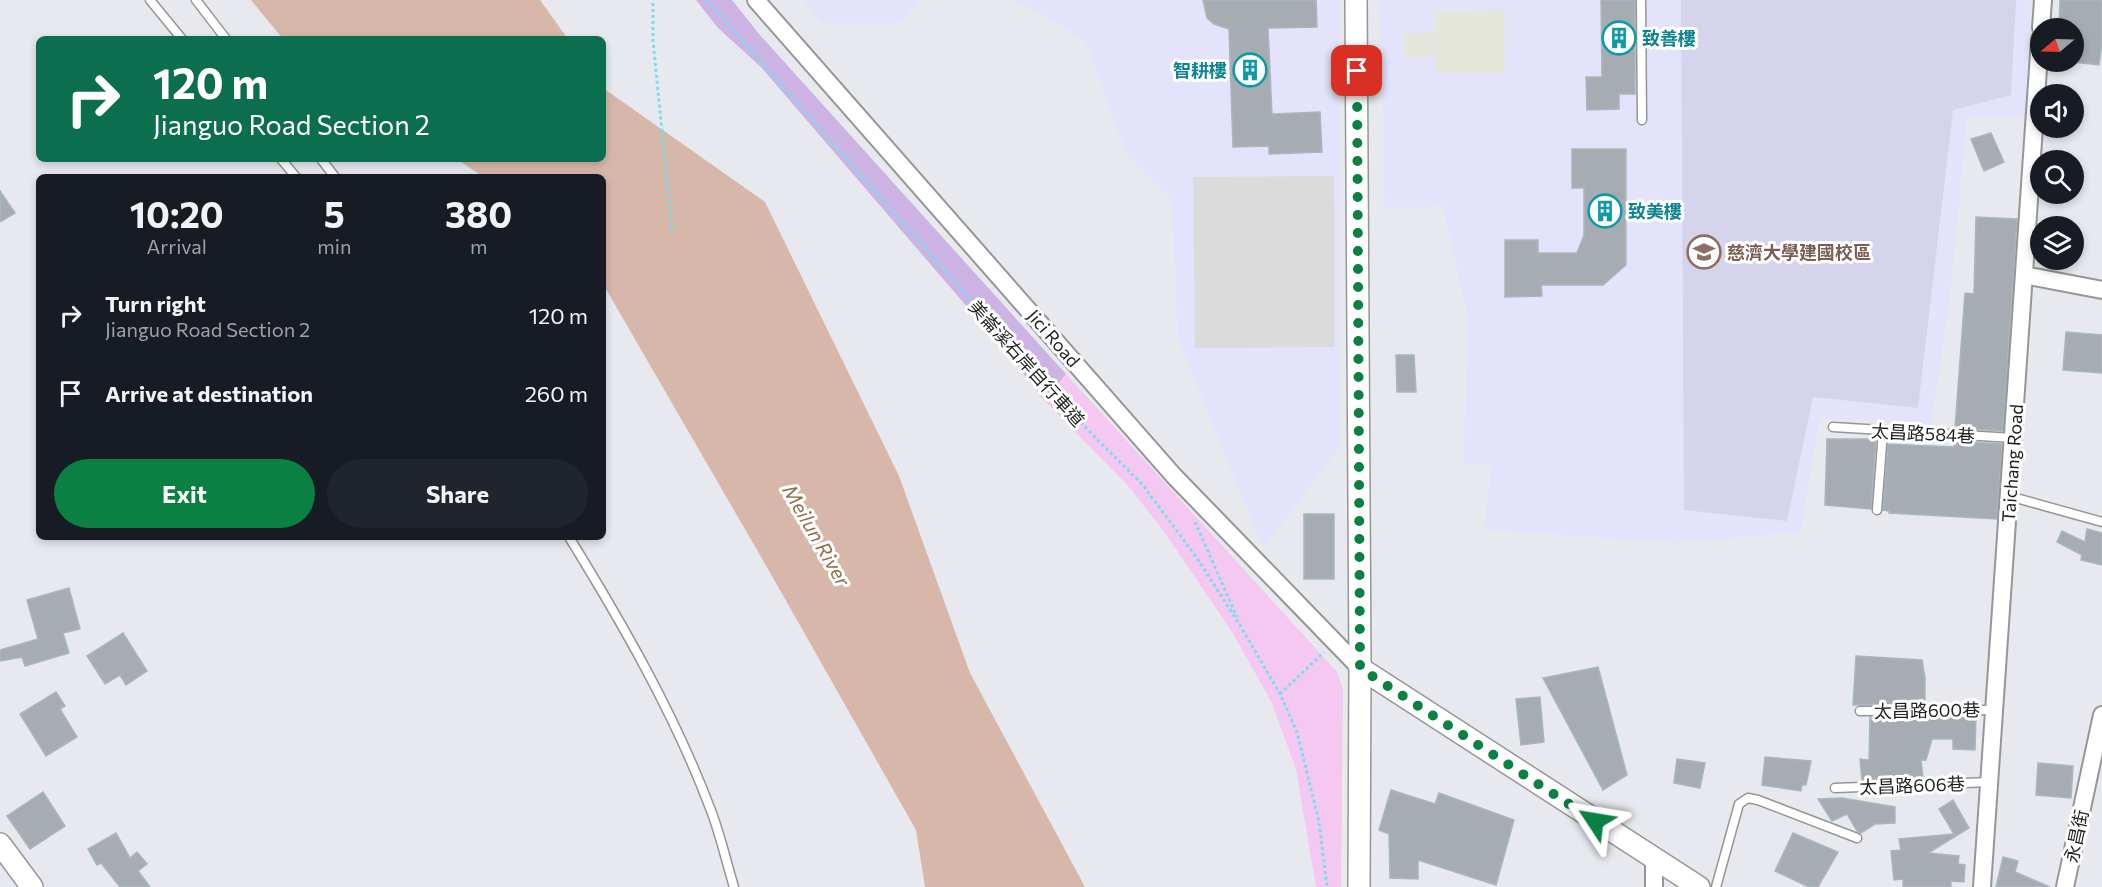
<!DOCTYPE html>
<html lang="en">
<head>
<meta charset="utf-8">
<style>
	:root { --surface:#171b24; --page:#20242c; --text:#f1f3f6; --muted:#9ea1a6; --accent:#0b8043 }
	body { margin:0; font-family:Commissioner,"Noto Sans TC",sans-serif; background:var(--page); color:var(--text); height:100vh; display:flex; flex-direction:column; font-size:22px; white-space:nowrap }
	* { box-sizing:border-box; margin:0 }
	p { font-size:20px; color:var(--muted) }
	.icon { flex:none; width:33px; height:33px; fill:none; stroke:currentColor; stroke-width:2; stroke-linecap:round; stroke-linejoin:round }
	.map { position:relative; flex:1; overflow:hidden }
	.side { position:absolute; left:36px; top:174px; width:570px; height:366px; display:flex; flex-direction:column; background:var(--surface); border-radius:9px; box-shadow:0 3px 9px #0003 }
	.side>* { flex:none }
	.hud { position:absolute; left:36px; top:36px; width:570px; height:126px; border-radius:9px; box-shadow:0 3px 9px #0003; background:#0b6e4f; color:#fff; overflow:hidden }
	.needle { width:39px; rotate:251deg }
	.controls { position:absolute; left:2030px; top:18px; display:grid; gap:12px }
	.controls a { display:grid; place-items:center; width:54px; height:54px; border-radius:50%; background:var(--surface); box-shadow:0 3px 9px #0003; font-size:30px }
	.pin { position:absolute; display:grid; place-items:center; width:51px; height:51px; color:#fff; margin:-26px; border-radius:12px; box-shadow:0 3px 9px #0006 }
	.me { position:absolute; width:66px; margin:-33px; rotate:303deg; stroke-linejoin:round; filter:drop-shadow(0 0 4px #0008) }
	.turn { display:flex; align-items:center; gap:21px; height:126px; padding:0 18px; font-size:27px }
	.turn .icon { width:78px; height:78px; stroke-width:2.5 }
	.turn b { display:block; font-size:42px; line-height:51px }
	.eta { display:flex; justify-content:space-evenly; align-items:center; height:102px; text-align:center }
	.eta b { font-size:36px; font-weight:700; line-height:42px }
	.cta { display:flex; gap:12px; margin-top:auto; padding:12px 18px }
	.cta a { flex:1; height:69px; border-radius:36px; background:var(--accent); color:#fff; font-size:24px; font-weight:700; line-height:69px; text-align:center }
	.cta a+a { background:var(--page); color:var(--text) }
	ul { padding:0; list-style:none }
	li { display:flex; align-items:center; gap:18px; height:78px; padding:0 18px }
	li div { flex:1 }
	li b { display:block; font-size:22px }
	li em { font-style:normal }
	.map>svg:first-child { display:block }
	.education { fill:#e3e3fc }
	.farmland { fill:#d6d4ec }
	.grass { fill:#cdb2e4 }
	.park { fill:#f4c8f0 }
	.parking { fill:#dbdbdb }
	.plaza { fill:#e4e5db }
	.water { fill:#d8b7ab }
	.building { fill:#a6acb1; stroke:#aab6bf; stroke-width:1.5 }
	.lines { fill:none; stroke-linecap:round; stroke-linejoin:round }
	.service-casing { stroke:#969696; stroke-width:11 }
	.minor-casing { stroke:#969696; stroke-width:20 }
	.tertiary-casing { stroke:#969696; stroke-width:24 }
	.path { stroke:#7added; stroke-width:3; stroke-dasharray:3 3; stroke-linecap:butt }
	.service { stroke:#fff; stroke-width:8 }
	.minor { stroke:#fff; stroke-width:16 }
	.tertiary { stroke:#fff; stroke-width:21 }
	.route { stroke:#0b8043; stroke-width:10; stroke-dasharray:0 18 }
	.labels { text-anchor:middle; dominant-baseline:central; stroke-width:6; stroke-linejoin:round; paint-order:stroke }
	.culture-label { font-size:18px; font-weight:bold; fill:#0d838f; stroke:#fff; text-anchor:start }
	.education-label { font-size:18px; font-weight:bold; fill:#785e54; stroke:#fff; text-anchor:start }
	.street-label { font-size:18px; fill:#1f1f1f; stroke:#fff }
	.water-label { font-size:20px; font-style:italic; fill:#906f4a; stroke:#fff }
</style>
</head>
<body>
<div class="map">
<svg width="2102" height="887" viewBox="0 0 2102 887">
	<rect width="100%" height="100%" fill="#e7e9ef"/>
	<!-- education -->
	<g class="education">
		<path d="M804,0h115l-18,23h-80z"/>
		<path d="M1014,0h325v449l-76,99 -85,-210 -6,-139 -45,-44 -41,-113 -39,-26z"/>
		<path d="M1380,0h651l-6,116 -58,2 -17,179 -19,128 -111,-7 -20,114 -124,11 -192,-14 8,-64h-28l4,-148 -26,-113 -14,3h-43z"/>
	</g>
	<!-- farmland -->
	<path class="farmland" d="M1681,0h335l-5,95 -58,15 -35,298 -105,-11 -26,124 -103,-11z"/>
	<!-- grass -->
	<path class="grass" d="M696,0h36l27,34 307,340 -21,27 -34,-43 -250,-291 -43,-39z"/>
	<!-- park -->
	<path class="park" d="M1066,374l271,298 6,18 -2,197h-25l-20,-118 -25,-68 -39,-69 -67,-99 -36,-46 -84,-86z"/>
	<!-- parking -->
	<path class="parking" d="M1334,176l1,171 -140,1 -2,-171z"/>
	<!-- plaza -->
	<path class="plaza" d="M1504,10l1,63h-68v-16h-33v-24h30v-22z"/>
	<!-- water -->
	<g class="water">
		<path d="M251,0h289l28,39h-285z"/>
		<path d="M603,88l162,114 134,274 71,197 115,214h-160l-9,-57 -148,-261 -165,-285v-107h-120l-26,-18h146z"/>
	</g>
	<!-- building -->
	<g class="building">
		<path d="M1203,0h113l1,27 -49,1 4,86 48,-2 2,40 -53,2v-8l-36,1 -4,-118 -15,-5 -7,-6z"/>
		<path d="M1601,0h34v94h-16v15l-32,1 -1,-33h16z"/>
		<path d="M2060,0h42v43l-3,22 -26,-3v-34h-14z"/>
		<path d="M1991,133l13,29 -20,9 -13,-32z"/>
		<path d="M1572,149h54v116l-23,20h-62l1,11 -37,1v-57h33v13h39l7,-18v-47h-12z"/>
		<path d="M0,191l15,22 -15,9z"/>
		<path d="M1976,217l41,2 -14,212 -48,-3 10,-135 9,1z"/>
		<path d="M2066,332l36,3v38l-39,-3z"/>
		<path d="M1396,355h18l2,37h-19z"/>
		<path d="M1827,439h49l-5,70 -46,-4z"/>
		<path d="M1954,441l48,3 -5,75 -108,-6v-2l-6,-1 5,-66 66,3z"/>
		<rect x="1304" y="514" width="30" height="65"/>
		<path d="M2087,529l15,4v32l-21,-5 1,-5 -25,-13 5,-11 23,11z"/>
		<path d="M69,588l11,41 -17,4 6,20 -44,13 -3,-9 -22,4v-11l38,-11 -11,-39z"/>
		<path d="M123,633l24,38 -21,14 -6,-10 -15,9 -18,-28z"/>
		<path d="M1856,656l66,4 3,18v26l-72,1z"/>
		<path d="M1598,667l29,108 -24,15 -60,-112z"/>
		<path d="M56,692l9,14 -5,3 17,28 -31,19 -26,-42z"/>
		<path d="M1540,697l4,45 -23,3 -5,-46z"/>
		<path d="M1870,717h106l-1,33 -22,-1v-10h-21l-6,21h-5l2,18 -61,3 -2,-22 9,1z"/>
		<path d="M1765,757l46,4 -5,24h-4l-1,6 -39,-6z"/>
		<path d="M1677,759l28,4 -5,25 -26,-5z"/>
		<path d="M2038,763l35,3 -2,32 -35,-3z"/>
		<path d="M1391,790l44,14 4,-11 75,27 -18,65 -78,-25v19l-28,-1 -1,-44 -10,-4z"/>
		<path d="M43,792l22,34 -35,23 -23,-33z"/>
		<path d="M1842,798l53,9v16l-20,1 -14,9 -4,-2 -10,-17 -15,7 -14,-22z"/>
		<path d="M1953,800l16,28 -41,25 31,3 -1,8 7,1 -1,17 -13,-1v6h-48v-8l-9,1 -3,-29 10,-1 -2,-11 55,-5 -15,-25z"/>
		<path d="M116,833l14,25 7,-6 10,12 -9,7 12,16h-30l-19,-24 -4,2 -9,-16z"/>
		<path d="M1793,833l45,19 -20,35h-9l-34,-16z"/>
		<path d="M2003,857l15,4 -3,11 35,15h-54z"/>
	</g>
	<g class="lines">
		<defs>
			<g id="service">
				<path d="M150,0l32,39"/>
				<path d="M196,0l30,39"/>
				<path d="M1641,0l1,120"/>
				<path d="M281,159l15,18"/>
				<path d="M321,159l14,18"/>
				<path d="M1833,427l180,11"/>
				<path d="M2009,496l93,26"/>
				<path d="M1877,510l6,-79"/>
				<path d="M569,537c53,86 105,176 141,271 10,25 16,53 24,79"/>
				<path d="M1860,711l135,-1"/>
				<path d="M1835,788l155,-6"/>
				<path d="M1716,887l23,-83 9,-6 10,2 99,38"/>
			</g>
			<g id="minor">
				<path d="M756,0l418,476 186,192"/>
				<path d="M2041,28l2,-28"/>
				<path d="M2024,275l78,15"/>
				<path d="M1654,860v27"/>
				<path d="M1982,887l58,-848"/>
				<path d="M2065,887l37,-172"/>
			</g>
			<g id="tertiary">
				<path d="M1356,0l4,668 -1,219"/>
				<path d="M1360,668l339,219"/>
				<path d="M0,844l32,43"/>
			</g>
		</defs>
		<!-- service casing -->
		<use href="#service" class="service-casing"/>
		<!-- minor casing -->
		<use href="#minor" class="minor-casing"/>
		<!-- tertiary casing -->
		<use href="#tertiary" class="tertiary-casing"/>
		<!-- path -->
		<g class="path">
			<path d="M707,0l358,407 77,77 55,74 44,69 39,67 17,38 22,90 8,65"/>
			<path d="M653,3v38l19,191"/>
			<path d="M1195,522l42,95"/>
			<path d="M1280,694l44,-42"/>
		</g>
		<!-- service -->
		<use href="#service" class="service"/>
		<!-- minor -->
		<use href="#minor" class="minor"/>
		<!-- tertiary -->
		<use href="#tertiary" class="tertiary"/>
	</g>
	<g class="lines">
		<!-- route -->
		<path class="route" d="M1357,71l3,597 235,153"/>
	</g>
	<!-- icons -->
	<defs>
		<symbol id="building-ring" viewBox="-11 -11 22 22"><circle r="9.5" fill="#fff" stroke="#0f9aa8" stroke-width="1.5"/><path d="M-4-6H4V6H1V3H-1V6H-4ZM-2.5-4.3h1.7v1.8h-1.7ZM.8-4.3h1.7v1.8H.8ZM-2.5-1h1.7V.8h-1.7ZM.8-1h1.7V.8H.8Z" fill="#0f9aa8"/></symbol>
		<symbol id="university-ring" viewBox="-11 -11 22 22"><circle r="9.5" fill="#fff" stroke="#8d6e63" stroke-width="1.5"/><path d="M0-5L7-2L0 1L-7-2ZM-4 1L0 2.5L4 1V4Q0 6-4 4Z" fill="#8d6e63"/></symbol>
	</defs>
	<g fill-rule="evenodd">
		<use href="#building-ring" x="1600" y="19" width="38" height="38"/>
		<use href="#building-ring" x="1231" y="51" width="38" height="38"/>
		<use href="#building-ring" x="1586" y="192" width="38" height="38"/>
		<use href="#university-ring" x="1685" y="233" width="38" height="38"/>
	</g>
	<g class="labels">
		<!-- culture labels -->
		<g class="culture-label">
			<text x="1642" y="38">致善樓</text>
			<text x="1227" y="70" text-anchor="end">智耕樓</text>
			<text x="1628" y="211">致美樓</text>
		</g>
		<!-- education labels -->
		<g class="education-label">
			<text x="1727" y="252">慈濟大學建國校區</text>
		</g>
		<!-- street labels -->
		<g class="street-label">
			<text transform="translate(1054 338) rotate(49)">Jici Road</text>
			<text transform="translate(1027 363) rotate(48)">美崙溪右岸自行車道</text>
			<text transform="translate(1923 433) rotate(3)">太昌路584巷</text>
			<text transform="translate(2012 463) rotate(-86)">Taichang Road</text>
			<text transform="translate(1927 710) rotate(-1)">太昌路600巷</text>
			<text transform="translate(1912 785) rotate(-2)">太昌路606巷</text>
			<text transform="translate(2076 836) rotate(-78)">永昌街</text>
		</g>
		<!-- water labels -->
		<g class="water-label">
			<text transform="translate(817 535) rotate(60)">Meilun River</text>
		</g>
	</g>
</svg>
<div class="controls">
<a><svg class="needle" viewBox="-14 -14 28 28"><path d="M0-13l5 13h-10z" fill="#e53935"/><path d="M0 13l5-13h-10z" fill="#9ea1a6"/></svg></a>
<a><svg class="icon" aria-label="sound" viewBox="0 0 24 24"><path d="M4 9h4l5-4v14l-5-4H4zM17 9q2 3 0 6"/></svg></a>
<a><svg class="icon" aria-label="search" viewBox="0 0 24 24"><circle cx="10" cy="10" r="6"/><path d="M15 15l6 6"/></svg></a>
<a><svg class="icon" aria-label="layers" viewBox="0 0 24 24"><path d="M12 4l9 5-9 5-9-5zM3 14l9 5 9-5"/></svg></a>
</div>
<div class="pin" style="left:1357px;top:71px;background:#d93025"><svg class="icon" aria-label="arrive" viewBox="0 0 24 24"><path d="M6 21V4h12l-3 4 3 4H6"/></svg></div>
<svg class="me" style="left:1595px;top:821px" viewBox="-20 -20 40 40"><path d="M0-17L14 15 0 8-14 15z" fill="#0b8043" stroke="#fff" stroke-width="4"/></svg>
<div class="hud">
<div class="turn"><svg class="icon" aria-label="right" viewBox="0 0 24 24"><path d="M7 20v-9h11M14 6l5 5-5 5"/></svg><div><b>120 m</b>Jianguo Road Section 2</div></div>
</div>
<section class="side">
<div class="eta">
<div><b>10:20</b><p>Arrival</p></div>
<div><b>5</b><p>min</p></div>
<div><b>380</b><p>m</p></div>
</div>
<ul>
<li><svg class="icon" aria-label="right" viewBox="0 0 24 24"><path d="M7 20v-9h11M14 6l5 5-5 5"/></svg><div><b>Turn right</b><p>Jianguo Road Section 2</p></div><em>120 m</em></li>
<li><svg class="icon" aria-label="arrive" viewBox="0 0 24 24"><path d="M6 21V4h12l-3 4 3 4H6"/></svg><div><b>Arrive at destination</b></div><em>260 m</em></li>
</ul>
<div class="cta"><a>Exit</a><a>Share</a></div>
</section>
</div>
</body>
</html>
